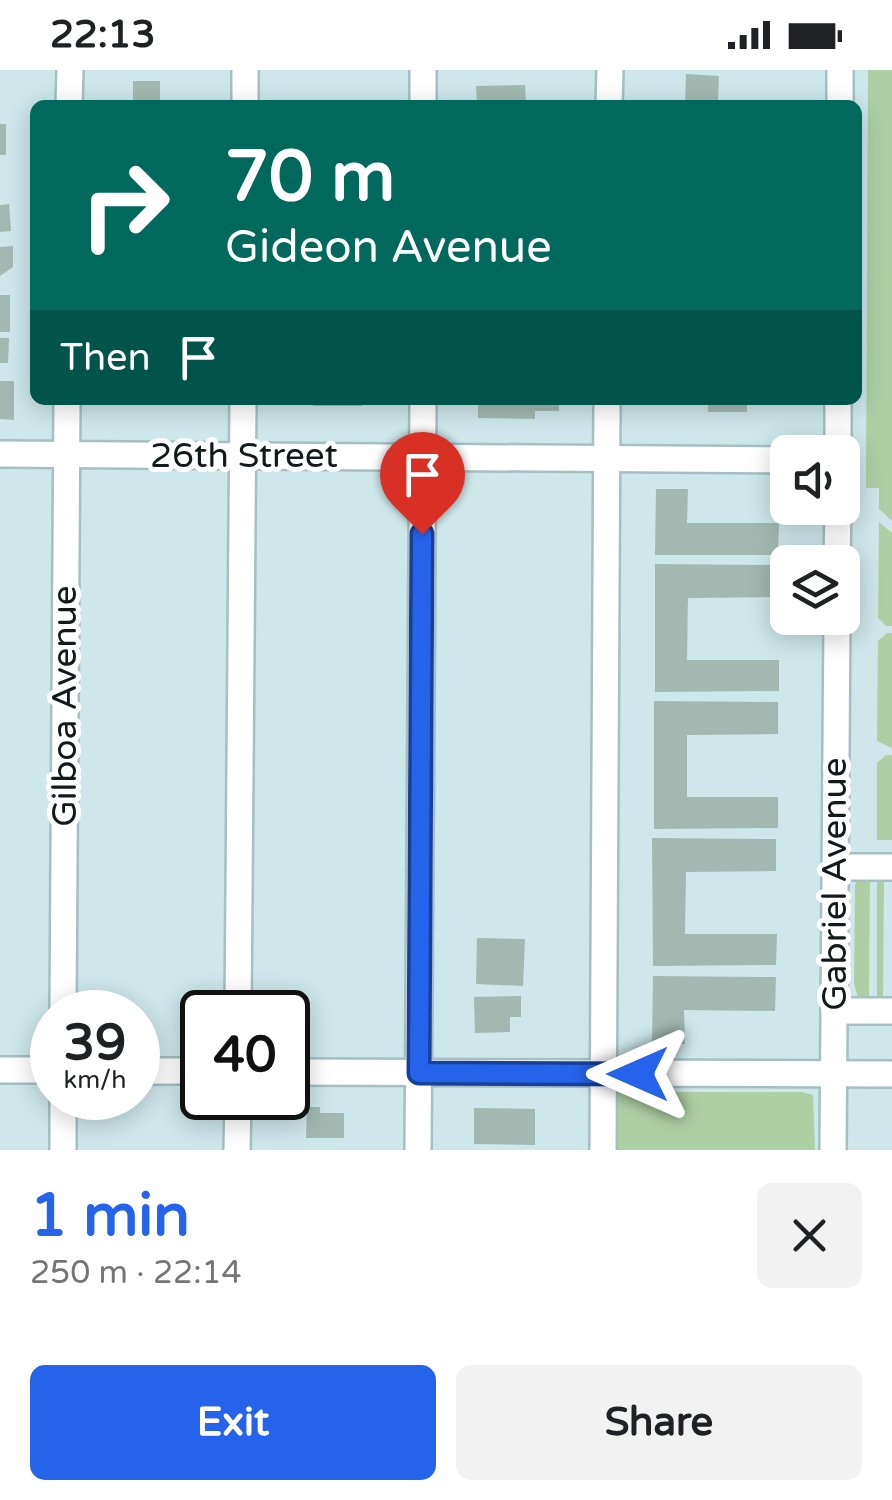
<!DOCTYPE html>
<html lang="en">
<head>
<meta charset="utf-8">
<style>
	:root { --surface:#fff; --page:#f2f2f2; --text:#202124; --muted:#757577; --accent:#2563eb }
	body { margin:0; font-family:"Varela Round",sans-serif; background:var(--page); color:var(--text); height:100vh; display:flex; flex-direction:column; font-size:38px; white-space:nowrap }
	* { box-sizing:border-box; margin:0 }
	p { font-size:32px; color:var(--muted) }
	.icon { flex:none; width:55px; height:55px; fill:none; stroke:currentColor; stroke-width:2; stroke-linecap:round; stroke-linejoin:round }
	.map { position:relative; height:1080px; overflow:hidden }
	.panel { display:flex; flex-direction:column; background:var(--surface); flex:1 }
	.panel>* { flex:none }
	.guide { position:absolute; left:30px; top:30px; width:832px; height:305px; border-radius:15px; box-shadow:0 5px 25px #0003; background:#00695c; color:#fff; overflow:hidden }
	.controls { position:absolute; left:770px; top:365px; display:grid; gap:20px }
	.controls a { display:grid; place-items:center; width:90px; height:90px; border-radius:15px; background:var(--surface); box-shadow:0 5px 25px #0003; font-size:50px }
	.speed { position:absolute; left:30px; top:920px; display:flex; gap:20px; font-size:50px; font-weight:700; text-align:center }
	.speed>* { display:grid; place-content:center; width:130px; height:130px; border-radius:50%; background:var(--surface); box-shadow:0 5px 25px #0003; line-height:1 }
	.speed small { font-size:25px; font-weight:400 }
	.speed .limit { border:5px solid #111; border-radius:15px; background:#fff; color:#111 }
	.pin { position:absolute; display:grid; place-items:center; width:85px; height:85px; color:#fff; margin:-102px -42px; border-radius:50% 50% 50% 0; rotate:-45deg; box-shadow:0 0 10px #0007 }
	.pin .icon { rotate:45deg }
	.me { position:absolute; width:110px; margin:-55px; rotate:270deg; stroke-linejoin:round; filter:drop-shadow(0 0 8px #0008) }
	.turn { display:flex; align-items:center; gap:35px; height:210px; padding:0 30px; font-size:45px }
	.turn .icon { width:130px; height:130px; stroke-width:2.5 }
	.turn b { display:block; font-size:70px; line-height:85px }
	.then { display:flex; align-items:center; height:95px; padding:0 30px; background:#0003; gap:20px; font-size:38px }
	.round { display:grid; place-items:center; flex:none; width:105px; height:105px; border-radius:15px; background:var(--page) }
	.summary { display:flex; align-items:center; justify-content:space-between; height:170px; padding:0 30px }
	h1 { font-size:60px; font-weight:700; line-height:75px; color:var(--accent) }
	.primary-button { display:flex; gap:20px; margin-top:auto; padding:20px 30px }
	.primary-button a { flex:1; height:115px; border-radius:15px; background:var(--accent); color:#fff; font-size:40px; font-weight:700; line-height:115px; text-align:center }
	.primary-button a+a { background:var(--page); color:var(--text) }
	.status { display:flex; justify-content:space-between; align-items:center; height:70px; padding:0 50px; background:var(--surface); direction:ltr }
	.status svg { height:28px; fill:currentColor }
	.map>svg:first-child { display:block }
	.green { fill:#adcfa4 }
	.building { fill:#a2b9b1 }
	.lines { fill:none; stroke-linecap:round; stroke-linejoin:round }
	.minor-casing { stroke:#a6bfc2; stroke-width:30 }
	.minor { stroke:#fff; stroke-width:25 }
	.route-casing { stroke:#184099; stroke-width:25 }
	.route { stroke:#2563eb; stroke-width:18 }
	.labels { text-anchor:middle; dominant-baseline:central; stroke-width:10; stroke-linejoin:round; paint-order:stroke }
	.street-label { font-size:35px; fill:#101a1b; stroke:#fff }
</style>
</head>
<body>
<div class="status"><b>22:13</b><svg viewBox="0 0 49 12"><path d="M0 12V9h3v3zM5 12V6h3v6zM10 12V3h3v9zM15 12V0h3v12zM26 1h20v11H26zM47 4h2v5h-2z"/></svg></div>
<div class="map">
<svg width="892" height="1080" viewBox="0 0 892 1080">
	<rect width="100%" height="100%" fill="#cde7ea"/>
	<!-- green -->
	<g class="green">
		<path d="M868,0h24v451l-13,-12v-21h-13z"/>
		<path d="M879,452l13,11v93h-6l-8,-8z"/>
		<path d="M887,563h5v115l-15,-7 1,-100z"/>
		<path d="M886,685h6v85h-15v-77z"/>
		<path d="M870,802l-1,129 -11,-4 -4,-13 1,-99 2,-6z"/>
		<path d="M877,803l7,5 -1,118 -6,5z"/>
		<path d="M619,1022h183l11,3 2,55h-200v-54z"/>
	</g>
	<!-- building -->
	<g class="building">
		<path d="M686,4l33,2 -1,25h9l-1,4h-41z"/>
		<rect x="133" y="11" width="27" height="24"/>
		<path d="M525,15l1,20h-49l-1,-19z"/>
		<rect x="0" y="54" width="6" height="31"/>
		<path d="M9,134l2,27 -11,1v-27z"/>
		<path d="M13,176v21l-13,9v-29z"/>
		<rect x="0" y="225" width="10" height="37"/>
		<path d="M0,268h9l-1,25h-8z"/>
		<path d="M0,311h14v39l-14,-1z"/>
		<rect x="313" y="330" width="49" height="6"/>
		<path d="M478,330h81v11h-24v8l-57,-1z"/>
		<rect x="708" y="330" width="39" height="12"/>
		<path d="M656,419h32l-1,34h92l-1,32h-123z"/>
		<path d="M655,494l124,1v32l-91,1 -1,62h92v31l-124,1z"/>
		<path d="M654,631l124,1v32l-91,1v62h91v31l-124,1z"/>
		<path d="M652,768l124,1v32l-90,1 -1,57v5h92l-1,31 -123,1z"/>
		<path d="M477,868l48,1 -2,47 -47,-2z"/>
		<path d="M653,906l123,1 -1,34 -91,-1 1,34h-33z"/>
		<path d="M521,926v21h-11v15l-35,1 -1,-36z"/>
		<path d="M307,1037h13v6h24v25h-38z"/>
		<path d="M474,1038l61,1v36l-61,-1z"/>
	</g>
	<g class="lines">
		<defs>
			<g id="minor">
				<path d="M69,35l1,-35"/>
				<path d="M245,35v-35"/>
				<path d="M423,35v-35"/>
				<path d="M609,35l1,-35"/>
				<path d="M840,35v-35"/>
				<path d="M838,382v-52"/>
				<path d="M0,384l788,6"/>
				<path d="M837,492l1,-54"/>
				<path d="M835,797h57"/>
				<path d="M834,941h58"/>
				<path d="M63,942l4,-612"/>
				<path d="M238,942l5,-612"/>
				<path d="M0,1000h52"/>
				<path d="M138,1001h64"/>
				<path d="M288,1002l604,2"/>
				<path d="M63,1080v-52"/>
				<path d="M237,1080l1,-52"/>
				<path d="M418,1080l5,-750"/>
				<path d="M603,1080l4,-750"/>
				<path d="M833,1080l4,-532"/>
			</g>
		</defs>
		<!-- minor casing -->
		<use href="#minor" class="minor-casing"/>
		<!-- minor -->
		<use href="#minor" class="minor"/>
	</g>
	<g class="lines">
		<defs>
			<path id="route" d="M422,464l-3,539 219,1"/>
		</defs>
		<!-- route casing -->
		<use href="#route" class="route-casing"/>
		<!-- route -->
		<use href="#route" class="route"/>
	</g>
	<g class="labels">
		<!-- street labels -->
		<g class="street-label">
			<text x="244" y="386">26th Street</text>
			<text transform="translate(65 636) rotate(-90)">Gilboa Avenue</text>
			<text transform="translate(835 814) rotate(-90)">Gabriel Avenue</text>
		</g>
	</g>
</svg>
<div class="controls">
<a><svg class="icon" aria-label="sound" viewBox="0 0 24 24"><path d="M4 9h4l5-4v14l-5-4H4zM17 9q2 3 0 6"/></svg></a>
<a><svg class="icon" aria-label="layers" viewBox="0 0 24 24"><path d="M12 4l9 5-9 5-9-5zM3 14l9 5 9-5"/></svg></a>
</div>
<div class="speed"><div>39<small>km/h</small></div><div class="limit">40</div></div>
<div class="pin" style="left:422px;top:464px;background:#d93025"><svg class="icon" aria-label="arrive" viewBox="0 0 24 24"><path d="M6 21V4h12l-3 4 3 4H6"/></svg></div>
<svg class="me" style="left:638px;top:1004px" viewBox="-20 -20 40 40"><path d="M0-17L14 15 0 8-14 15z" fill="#2563eb" stroke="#fff" stroke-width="4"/></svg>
<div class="guide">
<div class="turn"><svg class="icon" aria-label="right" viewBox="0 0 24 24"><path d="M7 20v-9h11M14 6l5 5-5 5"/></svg><div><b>70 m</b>Gideon Avenue</div></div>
<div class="then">Then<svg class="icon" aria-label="arrive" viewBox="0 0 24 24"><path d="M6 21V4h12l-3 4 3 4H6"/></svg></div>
</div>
</div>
<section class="panel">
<div class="summary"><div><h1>1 min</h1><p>250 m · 22:14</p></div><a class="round"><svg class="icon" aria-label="close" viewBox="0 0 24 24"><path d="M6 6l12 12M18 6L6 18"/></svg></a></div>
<div class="primary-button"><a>Exit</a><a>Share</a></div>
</section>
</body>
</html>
